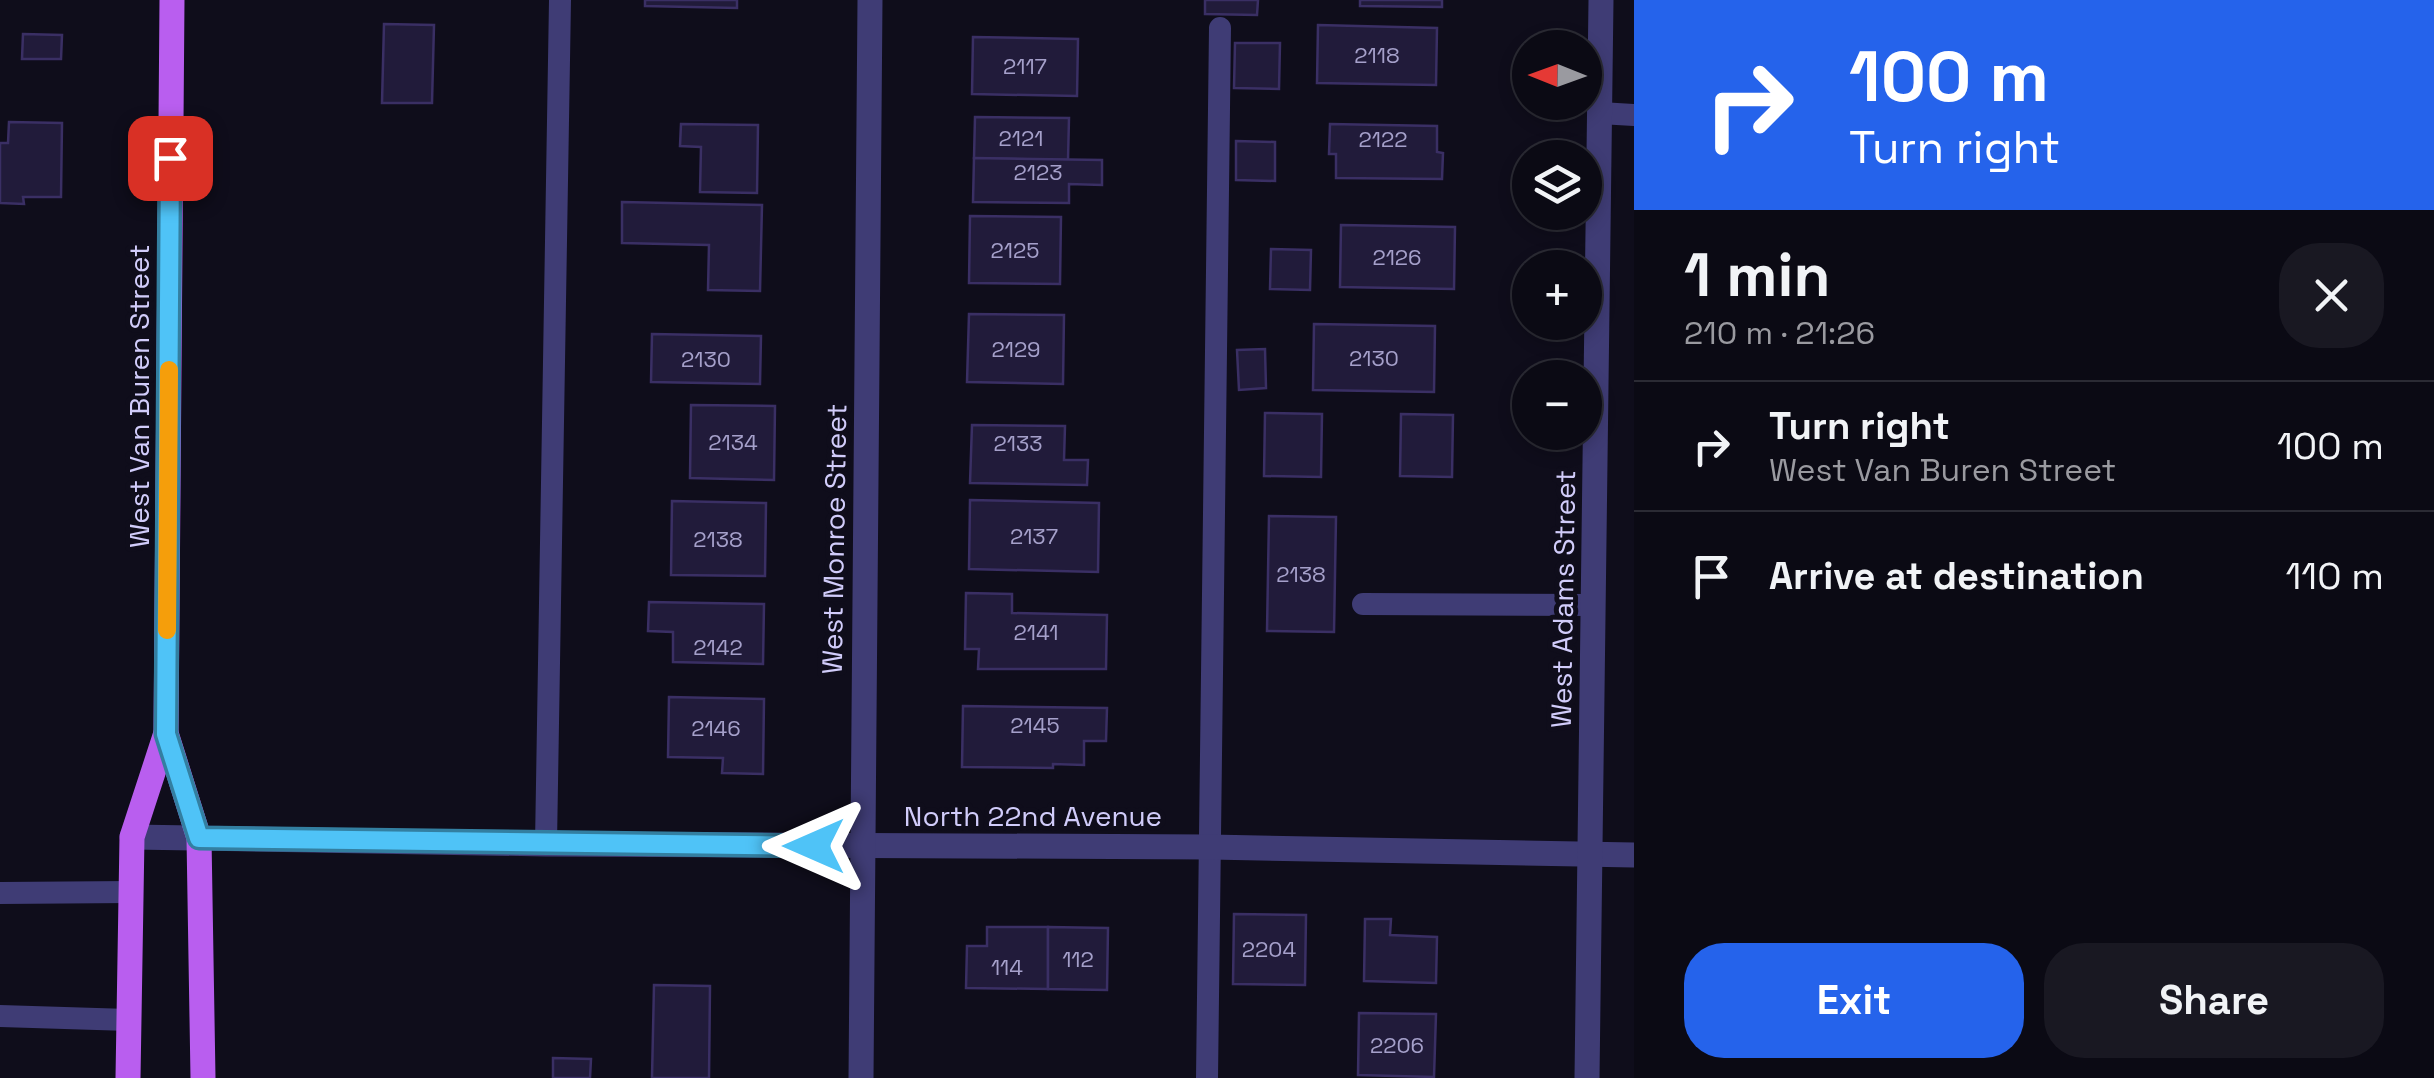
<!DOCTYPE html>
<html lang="en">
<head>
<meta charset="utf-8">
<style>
	:root { --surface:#0b0a14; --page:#191822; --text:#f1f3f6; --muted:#9a9aa0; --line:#2b2b34; --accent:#2563eb }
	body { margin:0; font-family:"Space Grotesk",sans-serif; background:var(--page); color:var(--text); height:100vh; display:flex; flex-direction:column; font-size:38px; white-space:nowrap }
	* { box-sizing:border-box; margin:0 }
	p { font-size:32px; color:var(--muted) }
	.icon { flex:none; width:55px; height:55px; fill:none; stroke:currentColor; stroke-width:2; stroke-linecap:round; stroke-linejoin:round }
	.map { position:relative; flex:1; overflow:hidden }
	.sheet { display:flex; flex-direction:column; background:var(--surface); width:800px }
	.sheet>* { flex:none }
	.hud { background:#2563eb; color:#fff; overflow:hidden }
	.needle { width:65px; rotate:271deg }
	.buttons { position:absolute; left:1512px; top:30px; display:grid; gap:20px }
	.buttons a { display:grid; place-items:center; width:90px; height:90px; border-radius:50%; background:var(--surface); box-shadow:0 5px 15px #0003,0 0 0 2px var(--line); font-size:50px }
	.pin { position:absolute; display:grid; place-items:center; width:85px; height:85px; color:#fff; margin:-42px; border-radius:20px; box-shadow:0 5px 15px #0006 }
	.me { position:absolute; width:110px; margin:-55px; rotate:270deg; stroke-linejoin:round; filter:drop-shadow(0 0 8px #0008) }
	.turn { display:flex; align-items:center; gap:35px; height:210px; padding:0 50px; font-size:45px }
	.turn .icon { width:130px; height:130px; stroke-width:2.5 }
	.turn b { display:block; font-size:70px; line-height:85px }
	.round { display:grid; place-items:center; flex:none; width:105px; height:105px; border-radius:40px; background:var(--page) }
	.headline { display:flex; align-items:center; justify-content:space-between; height:170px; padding:0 50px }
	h1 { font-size:60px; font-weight:600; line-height:75px }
	.cta { display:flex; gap:20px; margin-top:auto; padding:20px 50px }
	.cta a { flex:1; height:115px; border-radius:40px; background:var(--accent); color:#fff; font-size:40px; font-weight:600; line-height:115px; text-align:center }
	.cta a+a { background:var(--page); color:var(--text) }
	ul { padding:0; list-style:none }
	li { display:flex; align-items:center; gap:30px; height:130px; padding:0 50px; border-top:2px solid var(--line) }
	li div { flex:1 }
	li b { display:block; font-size:38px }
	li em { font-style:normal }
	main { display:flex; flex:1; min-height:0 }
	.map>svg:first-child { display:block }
	.building { fill:#211b3a; stroke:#3a2f64; stroke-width:2.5 }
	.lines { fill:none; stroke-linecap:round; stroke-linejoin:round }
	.service { stroke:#3f3c75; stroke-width:22 }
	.minor { stroke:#3f3c75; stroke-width:25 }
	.tertiary { stroke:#3f3c75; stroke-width:25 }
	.primary { stroke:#b95eef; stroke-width:25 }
	.route-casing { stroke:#337fa1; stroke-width:25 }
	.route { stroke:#4fc3f7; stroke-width:18 }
	.slow { stroke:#f59e0b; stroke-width:18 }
	.labels { text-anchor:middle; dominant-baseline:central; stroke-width:10; stroke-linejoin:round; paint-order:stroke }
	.number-label { font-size:22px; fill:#a5a0ca }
	.street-label { font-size:28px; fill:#d1ccfa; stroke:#0f0d1b }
</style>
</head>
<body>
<main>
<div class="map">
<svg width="1634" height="1078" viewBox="0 0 1634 1078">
	<rect width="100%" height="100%" fill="#0f0d1b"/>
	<!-- building -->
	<g class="building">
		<path d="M645,0h92v8l-92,-2z"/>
		<path d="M1205,0h53l-1,15 -52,-1z"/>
		<path d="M1360,0h82v7l-82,-1z"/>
		<path d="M384,24l50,1 -2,78h-50z"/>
		<path d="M1318,25l119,3 -1,57 -119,-2z"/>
		<path d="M23,34l39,1 -1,24h-39z"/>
		<path d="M973,37l105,2 -1,57 -105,-2z"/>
		<path d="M1235,43h45l-1,46 -45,-1z"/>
		<path d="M975,117l94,1 -1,42 -94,-2z"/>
		<path d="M9,122l53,1 -1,74h-38l1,7 -24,-1v-60h8z"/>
		<path d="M681,124l77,1 -1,68 -57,-1 1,-45 -21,-1z"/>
		<path d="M1330,124l107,2v26l6,1 -1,26 -106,-1v-24h-7z"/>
		<path d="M1236,141l39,1v39l-39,-1z"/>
		<path d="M974,158l128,2v25l-33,-1v19l-96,-1z"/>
		<path d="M622,202l140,3 -2,86 -52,-1 1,-45 -87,-2z"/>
		<path d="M970,216l91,1 -1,67 -91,-1z"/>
		<path d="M1341,225l114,2 -1,62 -114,-2z"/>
		<path d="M1271,249l40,1 -1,40 -40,-1z"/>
		<path d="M969,314l95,1 -1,69 -96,-2z"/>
		<path d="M1314,324l121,2 -1,66 -121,-2z"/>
		<path d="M652,334l109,2 -1,48 -109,-2z"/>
		<path d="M1265,349l1,39 -27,2 -2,-40z"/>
		<path d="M691,405l84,1 -1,74 -84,-2z"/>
		<path d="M1265,413l57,1 -1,63 -57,-1z"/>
		<path d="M1401,414l52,1 -1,62 -52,-1z"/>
		<path d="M972,425l93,1 -1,34h24l-1,25 -117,-2z"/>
		<path d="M970,500l129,3 -1,69 -129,-3z"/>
		<path d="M672,501l94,2 -1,73 -94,-1z"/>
		<path d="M1269,516l67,1 -2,115 -67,-1z"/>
		<path d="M966,593l46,1v19l95,2 -1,54h-128l1,-20h-14z"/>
		<path d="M649,602l115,2 -1,60 -90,-2v-30l-25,-1z"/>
		<path d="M669,697l95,2 -1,75 -41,-1 1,-15 -55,-1z"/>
		<path d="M963,706l144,2 -1,33h-22v24l-31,-1v4l-91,-1z"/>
		<path d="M1234,914l72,1 -1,70 -72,-1z"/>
		<path d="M1365,919h26l-1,16 47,2 -1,46 -72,-2z"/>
		<path d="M987,927h61v62l-82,-1 1,-42h20z"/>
		<path d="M1048,927l60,1 -1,62 -59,-1z"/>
		<path d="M654,985l56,1 -1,92h-57z"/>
		<path d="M1359,1013l77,1 -2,63 -76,-2z"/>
		<path d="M553,1058l38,1 -1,19h-37z"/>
	</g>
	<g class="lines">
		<!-- service -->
		<g class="service">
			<path d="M1600,113l34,2"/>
			<path d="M1363,604l229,1"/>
			<path d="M546,844l14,-844"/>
			<path d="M0,893l131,-1"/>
			<path d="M0,1016l129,4"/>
			<path d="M1207,1078l13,-1050"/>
		</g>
		<!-- minor -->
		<g class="minor">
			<path d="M132,837l414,7 664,3 424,8"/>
			<path d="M861,1078l9,-1078"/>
		</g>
		<!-- tertiary -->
		<path class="tertiary" d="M1587,1078l14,-1078"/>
		<!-- primary -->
		<g class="primary">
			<path d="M172,0l-6,733 33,105 4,240"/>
			<path d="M128,1078l4,-241 34,-104"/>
		</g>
	</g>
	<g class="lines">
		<defs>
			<path id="route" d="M170,158l-4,576 33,104 615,8"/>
		</defs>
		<!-- route casing -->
		<use href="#route" class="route-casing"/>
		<!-- route -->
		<use href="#route" class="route"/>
		<!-- slow -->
		<path class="slow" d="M167,630l2,-260"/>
	</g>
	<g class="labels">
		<!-- number labels -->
		<g class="number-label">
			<text x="1377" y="55">2118</text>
			<text x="1025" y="66">2117</text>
			<text x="1021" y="138">2121</text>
			<text x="1383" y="139">2122</text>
			<text x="1038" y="172">2123</text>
			<text x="1015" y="250">2125</text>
			<text x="1397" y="257">2126</text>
			<text x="1016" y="349">2129</text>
			<text x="1374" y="358">2130</text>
			<text x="706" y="359">2130</text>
			<text x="733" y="442">2134</text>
			<text x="1018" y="443">2133</text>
			<text x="1034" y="536">2137</text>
			<text x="718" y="539">2138</text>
			<text x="1301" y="574">2138</text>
			<text x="1036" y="632">2141</text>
			<text x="718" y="647">2142</text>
			<text x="1035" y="725">2145</text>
			<text x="716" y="728">2146</text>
			<text x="1269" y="949">2204</text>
			<text x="1078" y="959">112</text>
			<text x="1007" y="967">114</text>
			<text x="1397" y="1045">2206</text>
		</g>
		<!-- street labels -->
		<g class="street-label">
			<text transform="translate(139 396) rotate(-90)">West Van Buren Street</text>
			<text transform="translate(834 539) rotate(-89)">West Monroe Street</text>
			<text transform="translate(1563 599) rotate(-89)">West Adams Street</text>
			<text x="1033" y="816">North 22nd Avenue</text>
		</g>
	</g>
</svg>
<div class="buttons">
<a><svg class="needle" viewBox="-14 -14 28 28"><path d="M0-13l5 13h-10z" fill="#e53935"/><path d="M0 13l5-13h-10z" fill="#9a9aa0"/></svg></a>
<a><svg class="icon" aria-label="layers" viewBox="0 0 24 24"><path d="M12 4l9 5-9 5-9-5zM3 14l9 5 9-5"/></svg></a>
<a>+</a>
<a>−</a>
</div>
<div class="pin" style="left:170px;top:158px;background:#d93025"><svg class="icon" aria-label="arrive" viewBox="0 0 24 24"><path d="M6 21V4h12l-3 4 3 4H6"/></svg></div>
<svg class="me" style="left:814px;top:846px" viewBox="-20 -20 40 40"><path d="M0-17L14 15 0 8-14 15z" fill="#4fc3f7" stroke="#fff" stroke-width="4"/></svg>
</div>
<section class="sheet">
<div class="hud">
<div class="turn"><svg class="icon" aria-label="right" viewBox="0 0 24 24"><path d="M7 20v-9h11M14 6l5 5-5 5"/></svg><div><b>100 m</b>Turn right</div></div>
</div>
<div class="headline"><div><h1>1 min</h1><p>210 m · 21:26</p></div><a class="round"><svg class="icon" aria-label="close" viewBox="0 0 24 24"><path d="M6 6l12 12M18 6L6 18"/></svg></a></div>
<ul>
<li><svg class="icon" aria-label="right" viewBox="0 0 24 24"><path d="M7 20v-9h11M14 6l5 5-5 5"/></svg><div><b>Turn right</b><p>West Van Buren Street</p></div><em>100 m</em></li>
<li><svg class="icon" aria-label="arrive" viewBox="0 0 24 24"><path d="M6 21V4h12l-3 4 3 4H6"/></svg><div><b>Arrive at destination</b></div><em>110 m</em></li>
</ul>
<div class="cta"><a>Exit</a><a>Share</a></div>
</section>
</main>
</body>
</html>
